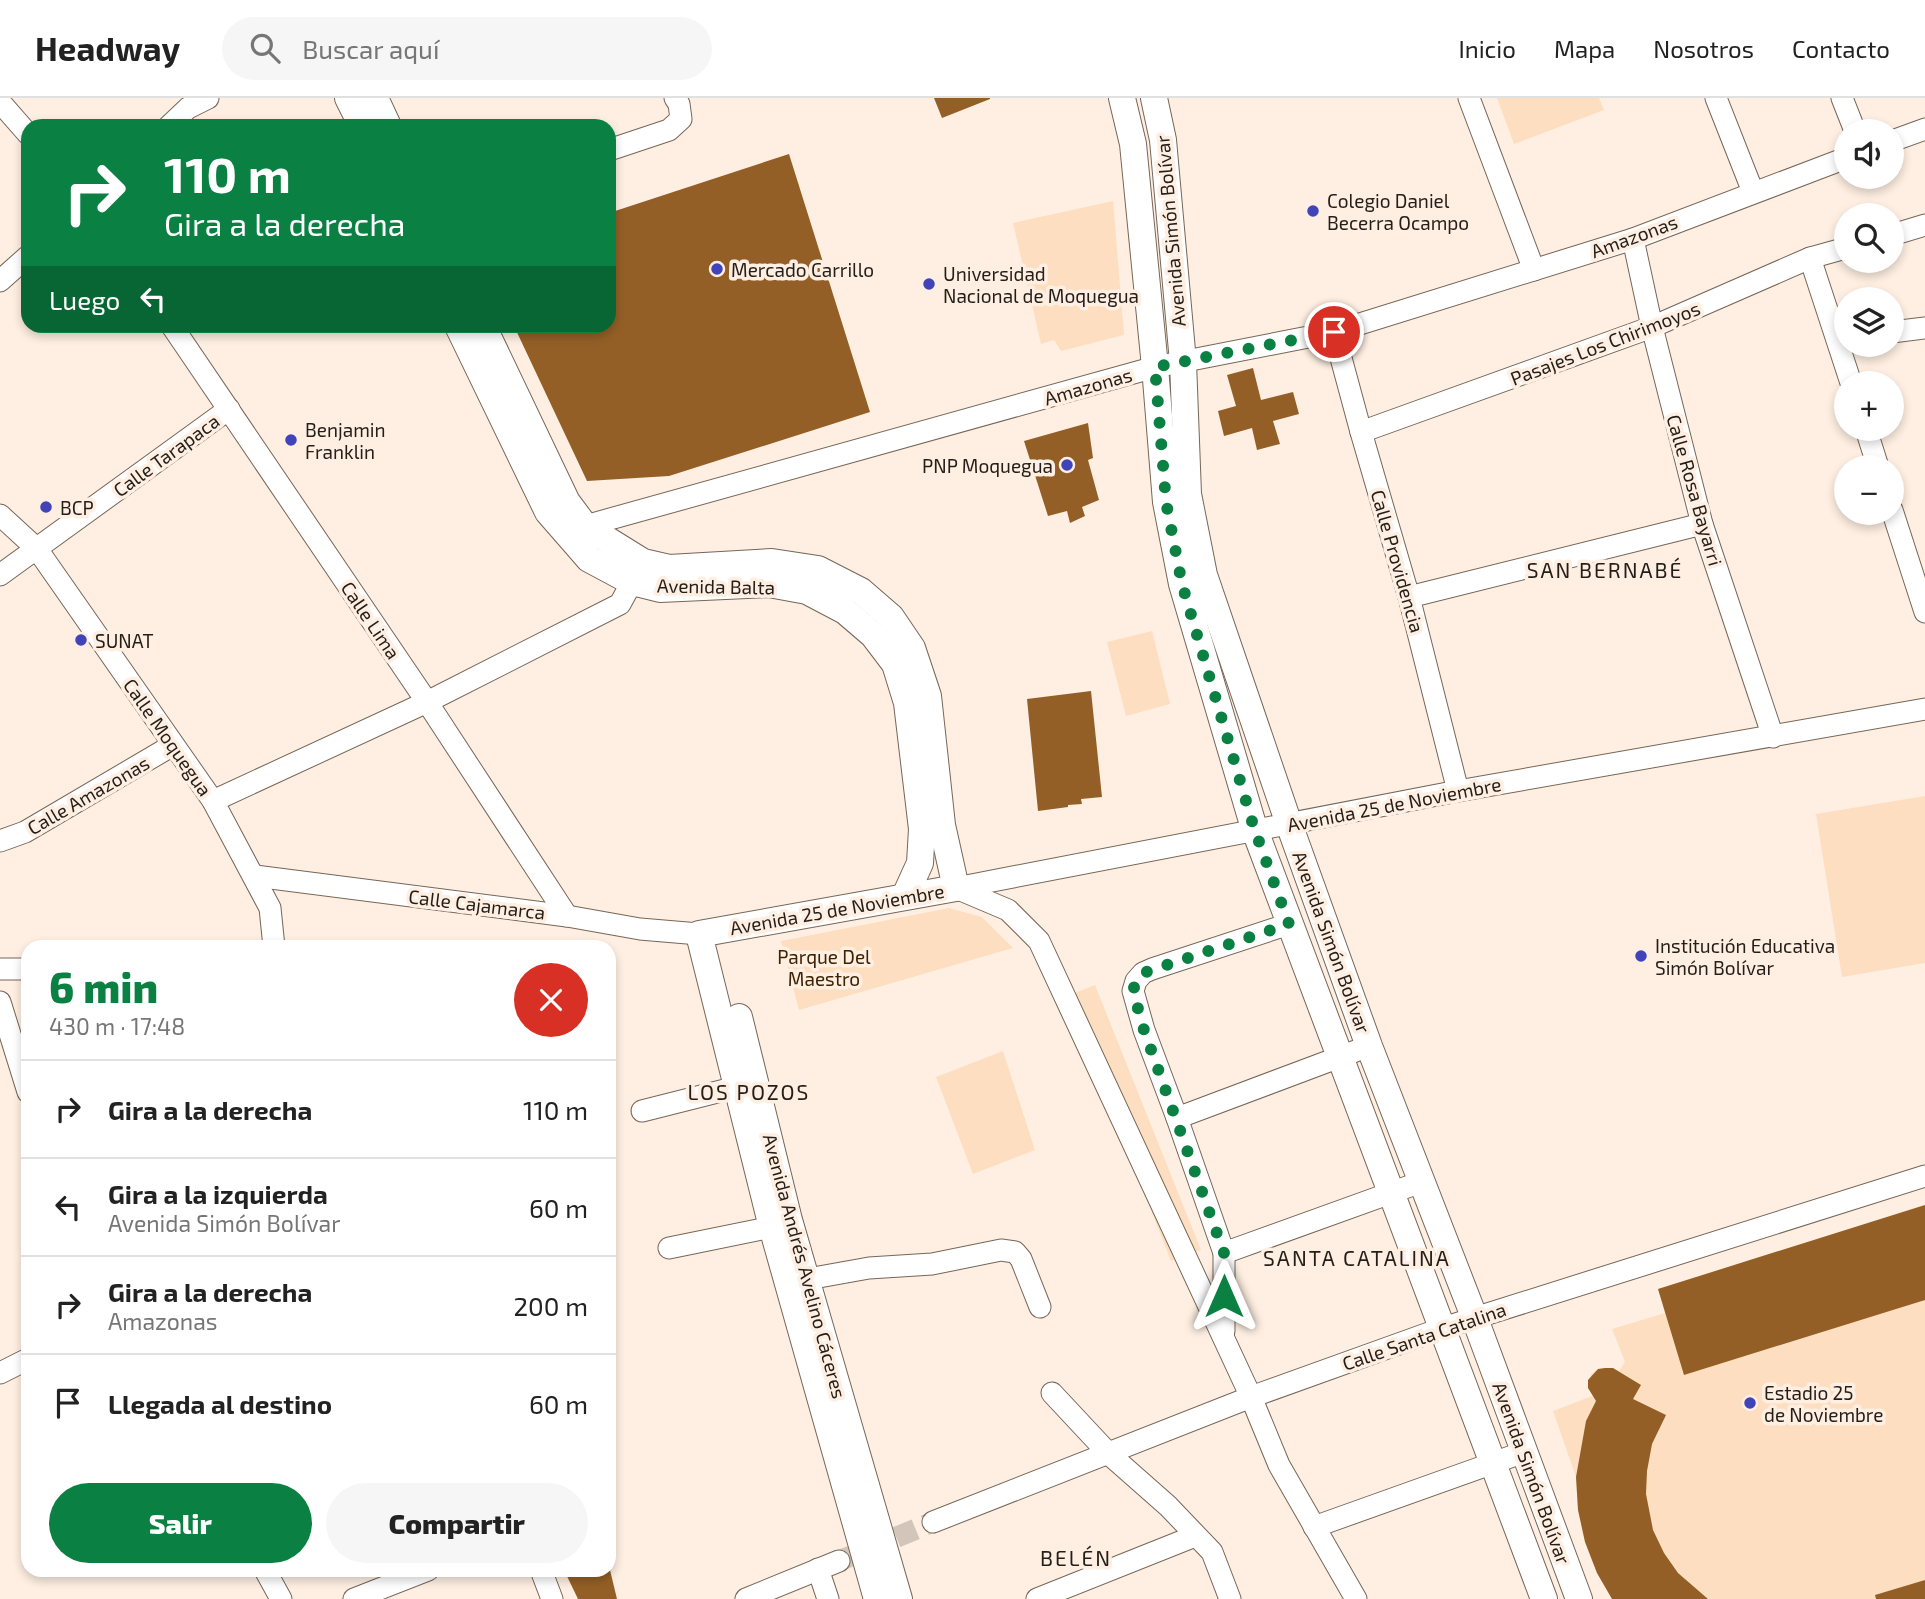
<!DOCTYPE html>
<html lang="es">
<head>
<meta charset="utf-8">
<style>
	:root { --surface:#fff; --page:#f6f6f6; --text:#222; --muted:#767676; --line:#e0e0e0; --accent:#0b8043 }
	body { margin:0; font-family:"Exo 2",sans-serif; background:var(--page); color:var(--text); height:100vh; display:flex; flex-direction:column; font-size:26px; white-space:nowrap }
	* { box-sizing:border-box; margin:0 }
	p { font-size:23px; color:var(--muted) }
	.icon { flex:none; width:38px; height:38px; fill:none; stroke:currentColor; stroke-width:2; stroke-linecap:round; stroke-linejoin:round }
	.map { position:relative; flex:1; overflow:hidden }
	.sheet { position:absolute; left:21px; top:842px; width:595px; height:637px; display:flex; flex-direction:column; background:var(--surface); border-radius:21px; box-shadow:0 4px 10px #0003 }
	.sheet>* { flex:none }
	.top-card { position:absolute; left:21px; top:21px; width:595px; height:214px; border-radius:21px; box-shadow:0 4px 10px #0003; background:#0b8043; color:#fff; overflow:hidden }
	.tools { position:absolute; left:1834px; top:21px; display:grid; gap:14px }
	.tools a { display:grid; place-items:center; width:70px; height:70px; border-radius:50%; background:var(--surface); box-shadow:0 4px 10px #0003; font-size:35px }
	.pin { position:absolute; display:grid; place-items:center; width:60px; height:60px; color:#fff; margin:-30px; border:4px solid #fff; border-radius:50%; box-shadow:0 2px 7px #0007 }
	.me { position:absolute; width:77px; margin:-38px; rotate:0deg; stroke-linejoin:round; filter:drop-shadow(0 0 5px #0008) }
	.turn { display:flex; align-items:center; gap:24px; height:147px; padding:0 28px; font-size:32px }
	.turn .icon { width:91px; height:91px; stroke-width:2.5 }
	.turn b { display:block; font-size:49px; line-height:60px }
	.then { display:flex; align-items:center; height:66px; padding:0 28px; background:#0003; gap:14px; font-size:26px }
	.round { display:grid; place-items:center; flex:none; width:74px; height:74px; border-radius:37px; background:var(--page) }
	.headline { display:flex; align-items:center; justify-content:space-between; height:119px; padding:0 28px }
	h1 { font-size:42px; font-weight:800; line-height:52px; color:var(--accent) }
	.primary-button { display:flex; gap:14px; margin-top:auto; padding:14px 28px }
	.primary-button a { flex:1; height:80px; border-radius:42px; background:var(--accent); color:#fff; font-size:28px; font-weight:800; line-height:80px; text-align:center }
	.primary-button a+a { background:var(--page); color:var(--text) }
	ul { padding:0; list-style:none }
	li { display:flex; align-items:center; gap:21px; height:98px; padding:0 28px; border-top:2px solid var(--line) }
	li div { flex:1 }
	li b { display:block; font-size:26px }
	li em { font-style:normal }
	header { display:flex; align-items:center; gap:42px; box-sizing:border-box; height:98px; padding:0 35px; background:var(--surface); border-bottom:2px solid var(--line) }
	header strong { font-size:33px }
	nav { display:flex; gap:38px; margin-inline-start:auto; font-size:24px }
	.search { width:490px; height:63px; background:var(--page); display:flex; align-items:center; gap:18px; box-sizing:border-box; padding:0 24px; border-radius:38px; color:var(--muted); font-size:26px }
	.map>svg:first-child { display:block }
	.green { fill:#fddec0 }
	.building { fill:#935f26 }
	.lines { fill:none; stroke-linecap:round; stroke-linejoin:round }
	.minor-tunnel { stroke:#d2c5ba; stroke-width:21; stroke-dasharray:21 10; stroke-linecap:butt }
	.minor-casing { stroke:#766657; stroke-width:23 }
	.major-casing { stroke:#766657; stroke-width:28 }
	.minor { stroke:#fff; stroke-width:21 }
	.major { stroke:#fff; stroke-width:26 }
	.route { stroke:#0b8043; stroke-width:12; stroke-dasharray:0 21.6 }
	.poi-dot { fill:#4144b9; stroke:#feefe2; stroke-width:2.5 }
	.labels { text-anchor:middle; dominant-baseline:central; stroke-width:7; stroke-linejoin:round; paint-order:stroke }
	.poi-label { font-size:19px; fill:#241e18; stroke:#feefe2; text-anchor:start }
	.street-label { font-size:19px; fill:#241e18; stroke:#feefe2 }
	.park-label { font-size:19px; fill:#3e2302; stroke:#feefe2 }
	.neighbourhood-label { font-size:21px; letter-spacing:2px; fill:#241e18; stroke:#feefe2 }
</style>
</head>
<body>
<header>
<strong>Headway</strong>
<div class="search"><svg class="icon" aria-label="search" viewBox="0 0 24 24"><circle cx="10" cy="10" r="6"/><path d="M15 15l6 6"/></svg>Buscar aquí</div>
<nav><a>Inicio</a><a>Mapa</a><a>Nosotros</a><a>Contacto</a></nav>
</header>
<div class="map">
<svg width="1925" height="1501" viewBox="0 0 1925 1501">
	<rect width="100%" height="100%" fill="#feefe2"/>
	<!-- green -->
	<g class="green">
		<path d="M1497,0h102l5,12 -90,34z"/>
		<path d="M1113,103l11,134 -63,16 -7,-11 -13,4 -28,-121z"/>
		<path d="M1152,533l18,73 -44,12 -19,-74z"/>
		<path d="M1925,698v167l-83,14 -26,-163z"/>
		<path d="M949,810l33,9 31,31 -214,62 -18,-69z"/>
		<path d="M1095,887l106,265 -30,11 -104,-265z"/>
		<path d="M1003,953l32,99 -62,24 -37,-97z"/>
		<path d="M1925,1107v394h-313l-15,-26 -12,-31 -7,-32 -2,-33 -23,-66 42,-16 -7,-7 3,-14 7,-5 15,-1 6,3 6,-9 -13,-33 53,-16 -7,-24z"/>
	</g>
	<!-- building -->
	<g class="building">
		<path d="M934,0h56v1l-48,19z"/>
		<path d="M789,56l81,258 -201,64 -82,5 -73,-155h95v-113z"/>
		<path d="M1253,270l8,32 32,-8 6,22 -26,7 7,23 -23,6 -5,-22 -28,8 -6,-25 18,-5 -9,-31z"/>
		<path d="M1088,325l5,35 -5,2 11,40 -17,7 3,9 -15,7 -3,-12 -19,5 -24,-75z"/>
		<path d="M1091,593l11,106 -21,2 1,5 -14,1v2l-30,4 -11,-112z"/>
		<path d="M1925,1107v95l-241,75 -26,-86z"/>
		<path d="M1605,1270h8l28,17 -8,14 33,16 -14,29 -5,27 -1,23 7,36 11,23 14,20 30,26h-96l-15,-26 -12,-31 -7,-32 -2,-33 10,-56 10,-20 -8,-13v-8l10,-11z"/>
		<path d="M564,1472h46l7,29h-39z"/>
		<path d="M1925,1482v19h-49l-1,-4z"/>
	</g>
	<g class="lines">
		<!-- minor-tunnel -->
		<path class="minor-tunnel" d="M839,1463l94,-39"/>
		<defs>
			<g id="minor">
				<path d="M1469,0l65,172"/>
				<path d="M1716,0l37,94"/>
				<path d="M1842,0l13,33"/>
				<path d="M0,4l28,32"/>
				<path d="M169,28l19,-18 20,-10"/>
				<path d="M1892,43l33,-12"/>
				<path d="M609,52l60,-20 12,-11 -2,-15 -4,-6"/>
				<path d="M1892,137l33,-10"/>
				<path d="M1633,141l19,88 50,197 71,213"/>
				<path d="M1810,160l41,125"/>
				<path d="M0,183l28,-25"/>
				<path d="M172,228l255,376 140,214"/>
				<path d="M1334,234l27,100 48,165 49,194"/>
				<path d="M1892,234l33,-4"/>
				<path d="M1866,331l12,38"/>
				<path d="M1361,334l291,-105 158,-69 36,-10"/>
				<path d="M1892,412l33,102"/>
				<path d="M0,417l37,34 176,252 57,107 4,39"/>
				<path d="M577,433l8,-5 570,-159 179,-35 299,-93 213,-81"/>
				<path d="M0,477l229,-166"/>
				<path d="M1409,499l293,-73"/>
				<path d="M213,703l214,-99 193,-98 19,-35"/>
				<path d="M0,743l25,-9 148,-87"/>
				<path d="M255,778l312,40 73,13 59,5"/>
				<path d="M956,790l502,-97 467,-82"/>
				<path d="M956,790l52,22 31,31 212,456 28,68 77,134"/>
				<path d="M1289,826l-137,45 -9,4 -7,8 -3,10 11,39 33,88 192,-72"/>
				<path d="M0,871h28"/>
				<path d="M0,904l28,90"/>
				<path d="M642,1013l95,-24"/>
				<path d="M1177,1020l47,135 197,-71"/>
				<path d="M669,1150l103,-21"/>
				<path d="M791,1184l78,-14 63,-4 69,-14 14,2 6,7 19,48"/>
				<path d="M1224,1233v-78"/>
				<path d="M0,1275l28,-14"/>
				<path d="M1052,1295l57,61 59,52 44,46 18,47"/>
				<path d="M933,1424l318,-125 192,-69 482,-152"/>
				<path d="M1314,1429l210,-75"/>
				<path d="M818,1471l10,30"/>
				<path d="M265,1472l16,29"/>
				<path d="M541,1472l11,29"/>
				<path d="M354,1501l74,-29"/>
				<path d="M746,1501l93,-38"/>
				<path d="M1037,1501l158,-63"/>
			</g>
			<g id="major">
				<path d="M348,0l14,28"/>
				<path d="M375,0l13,28"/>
				<path d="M1122,0l11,46 22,223 11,135 16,82 72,244 290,771"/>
				<path d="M1154,0l9,42 20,222 5,132 16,81 85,249 80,222 106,273 104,280"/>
				<path d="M458,228l90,186 41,47 43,23 28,7 109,-5 38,7 38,20 28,24 22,29 12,39 15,126 -2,34 -15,33"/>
				<path d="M483,228l84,176 18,24 58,36 26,6 103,-6 46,7 43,22 30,26 21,31 16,48 14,129 14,63 -257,46 73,293 105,372"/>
				<path d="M739,919l50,203 110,379"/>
			</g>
		</defs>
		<!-- minor casing -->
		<use href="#minor" class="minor-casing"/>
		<!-- major casing -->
		<use href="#major" class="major-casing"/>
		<!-- minor -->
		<use href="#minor" class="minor"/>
		<!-- major -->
		<use href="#major" class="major"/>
	</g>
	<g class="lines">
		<!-- route -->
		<path class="route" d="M1224,1198v-43l-80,-223 -11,-39 3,-10 7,-8 146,-49 -35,-96 -72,-244 -16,-82 -11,-135 179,-35"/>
	</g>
	<!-- markers -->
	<g class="poi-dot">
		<circle cx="1313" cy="113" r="7"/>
		<circle cx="717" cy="171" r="7"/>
		<circle cx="929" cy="186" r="7"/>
		<circle cx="291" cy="342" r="7"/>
		<circle cx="1067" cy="367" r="7"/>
		<circle cx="46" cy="409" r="7"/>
		<circle cx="81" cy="542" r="7"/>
		<circle cx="1641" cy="858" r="7"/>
		<circle cx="1750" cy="1305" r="7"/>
	</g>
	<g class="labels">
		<!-- poi labels -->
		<g class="poi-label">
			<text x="1327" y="102">Colegio Daniel<tspan x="1327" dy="22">Becerra Ocampo</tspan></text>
			<text x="731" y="171">Mercado Carrillo</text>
			<text x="943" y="175">Universidad<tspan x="943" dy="22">Nacional de Moquegua</tspan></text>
			<text x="305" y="331">Benjamin<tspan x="305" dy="22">Franklin</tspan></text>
			<text x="1053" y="367" text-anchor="end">PNP Moquegua</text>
			<text x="60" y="409">BCP</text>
			<text x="95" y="542">SUNAT</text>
			<text x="1655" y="847">Institución Educativa<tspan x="1655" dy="22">Simón Bolívar</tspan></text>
			<text x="1764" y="1294">Estadio 25<tspan x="1764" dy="22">de Noviembre</tspan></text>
		</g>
		<!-- street labels -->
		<g class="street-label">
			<text transform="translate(1170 133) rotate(-95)">Avenida Simón Bolívar</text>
			<text transform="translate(1634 138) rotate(-20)">Amazonas</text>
			<text transform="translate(1605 245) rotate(-21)">Pasajes Los Chirimoyos</text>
			<text transform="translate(1088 288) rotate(-16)">Amazonas</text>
			<text transform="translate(166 357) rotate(-36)">Calle Tarapaca</text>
			<text transform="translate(1695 392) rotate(74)">Calle Rosa Bayarri</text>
			<text transform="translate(1398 463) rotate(74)">Calle Providencia</text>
			<text transform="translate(716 488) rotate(1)">Avenida Balta</text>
			<text transform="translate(371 522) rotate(56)">Calle Lima</text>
			<text transform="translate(168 639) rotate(55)">Calle Moquegua</text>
			<text transform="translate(88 697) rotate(-30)">Calle Amazonas</text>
			<text transform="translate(1394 706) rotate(-11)">Avenida 25 de Noviembre</text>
			<text transform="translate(477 806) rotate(7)">Calle Cajamarca</text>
			<text transform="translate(837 811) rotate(-10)">Avenida 25 de Noviembre</text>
			<text transform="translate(1332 844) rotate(70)">Avenida Simón Bolívar</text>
			<text transform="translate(805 1168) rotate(75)">Avenida Andrés Avelino Cáceres</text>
			<text transform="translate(1424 1238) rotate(-19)">Calle Santa Catalina</text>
			<text transform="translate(1532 1375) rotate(70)">Avenida Simón Bolívar</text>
		</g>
		<!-- park labels -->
		<g class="park-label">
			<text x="824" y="858">Parque Del<tspan x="824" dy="22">Maestro</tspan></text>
		</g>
		<!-- neighbourhood labels -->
		<g class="neighbourhood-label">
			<text x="1605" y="471">SAN BERNABÉ</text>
			<text x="749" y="993">LOS POZOS</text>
			<text x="1357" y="1159">SANTA CATALINA</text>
			<text x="1076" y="1459">BELÉN</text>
		</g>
	</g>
</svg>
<div class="tools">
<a><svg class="icon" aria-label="sound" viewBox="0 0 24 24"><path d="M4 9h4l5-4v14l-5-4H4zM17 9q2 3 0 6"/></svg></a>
<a><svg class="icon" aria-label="search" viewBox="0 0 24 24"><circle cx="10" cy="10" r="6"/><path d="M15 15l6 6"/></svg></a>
<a><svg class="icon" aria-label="layers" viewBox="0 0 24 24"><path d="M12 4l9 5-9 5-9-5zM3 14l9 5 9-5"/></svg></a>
<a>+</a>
<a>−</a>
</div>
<div class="pin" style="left:1334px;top:234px;background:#d93025"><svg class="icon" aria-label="arrive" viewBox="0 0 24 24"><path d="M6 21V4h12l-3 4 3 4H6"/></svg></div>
<svg class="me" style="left:1224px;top:1198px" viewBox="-20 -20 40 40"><path d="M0-17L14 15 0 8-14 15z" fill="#0b8043" stroke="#fff" stroke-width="4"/></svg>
<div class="top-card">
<div class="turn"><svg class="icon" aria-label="right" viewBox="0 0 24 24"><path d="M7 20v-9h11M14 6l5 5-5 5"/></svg><div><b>110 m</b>Gira a la derecha</div></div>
<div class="then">Luego<svg class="icon" aria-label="left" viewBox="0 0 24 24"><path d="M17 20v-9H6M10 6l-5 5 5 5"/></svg></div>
</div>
<section class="sheet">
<div class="headline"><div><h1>6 min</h1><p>430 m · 17:48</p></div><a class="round" style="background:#d93025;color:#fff"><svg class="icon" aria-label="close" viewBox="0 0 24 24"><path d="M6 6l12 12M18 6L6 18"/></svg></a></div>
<ul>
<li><svg class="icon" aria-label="right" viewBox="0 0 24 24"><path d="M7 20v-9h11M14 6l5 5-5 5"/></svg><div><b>Gira a la derecha</b></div><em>110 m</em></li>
<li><svg class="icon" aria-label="left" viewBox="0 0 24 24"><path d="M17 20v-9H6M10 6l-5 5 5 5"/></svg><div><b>Gira a la izquierda</b><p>Avenida Simón Bolívar</p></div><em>60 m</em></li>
<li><svg class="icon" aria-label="right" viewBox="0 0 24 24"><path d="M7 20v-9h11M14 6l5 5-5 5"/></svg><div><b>Gira a la derecha</b><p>Amazonas</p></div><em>200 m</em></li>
<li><svg class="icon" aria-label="arrive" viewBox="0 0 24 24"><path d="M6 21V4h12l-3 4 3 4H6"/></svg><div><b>Llegada al destino</b></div><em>60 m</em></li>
</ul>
<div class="primary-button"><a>Salir</a><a>Compartir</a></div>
</section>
</div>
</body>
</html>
